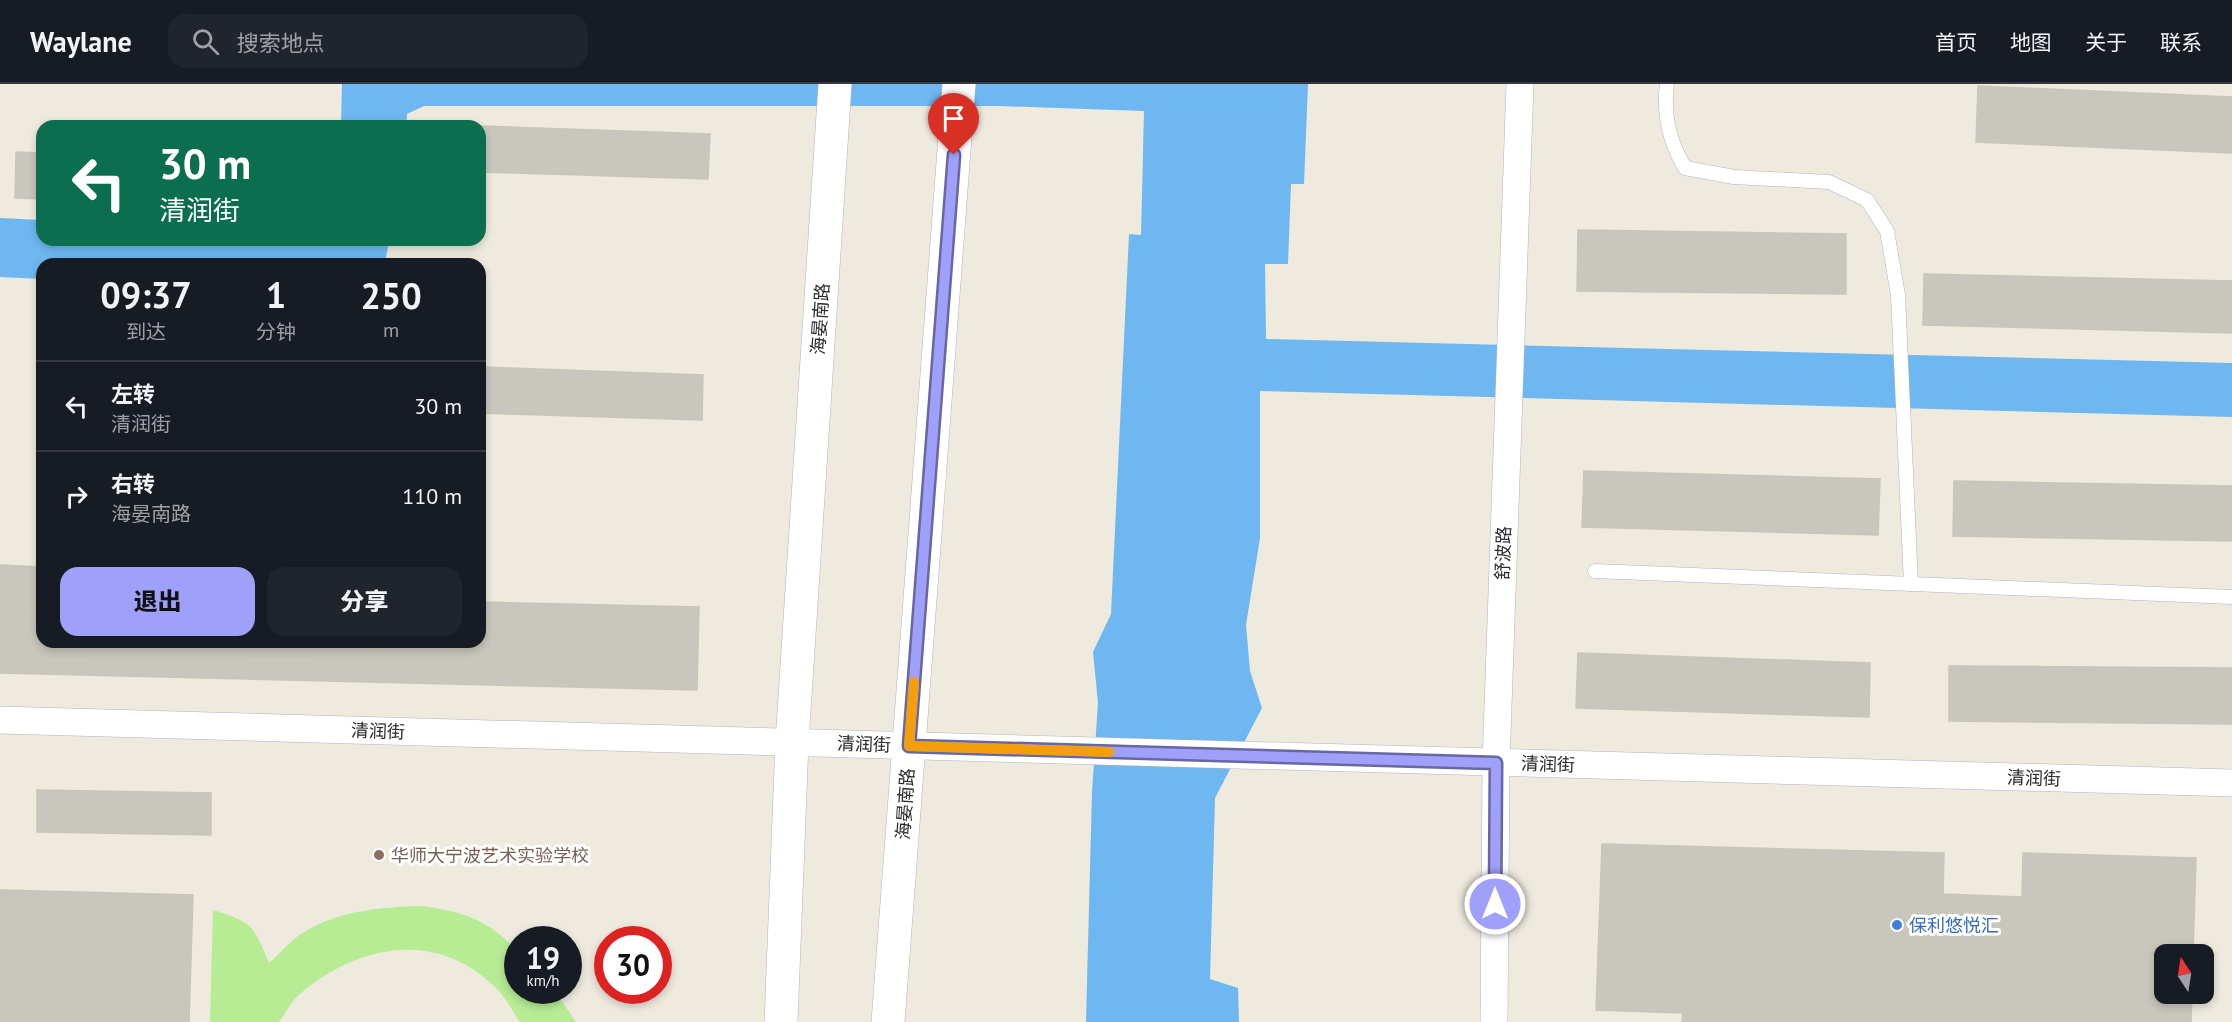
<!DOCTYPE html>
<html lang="zh">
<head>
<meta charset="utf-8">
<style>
	:root { --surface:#171b24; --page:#20242c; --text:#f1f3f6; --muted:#9ea1a6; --line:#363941; --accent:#9fa0fa }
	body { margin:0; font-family:"PT Sans","Noto Sans SC",sans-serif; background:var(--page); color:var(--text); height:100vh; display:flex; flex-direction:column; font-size:22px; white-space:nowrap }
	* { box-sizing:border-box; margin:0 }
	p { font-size:20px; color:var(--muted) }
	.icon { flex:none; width:33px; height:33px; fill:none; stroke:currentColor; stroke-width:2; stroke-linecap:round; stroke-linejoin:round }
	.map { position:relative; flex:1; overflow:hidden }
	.side { position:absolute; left:36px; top:174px; width:450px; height:390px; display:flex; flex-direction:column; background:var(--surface); border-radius:18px; box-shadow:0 3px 9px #0003 }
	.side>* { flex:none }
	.guide { position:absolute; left:36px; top:36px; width:450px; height:126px; border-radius:18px; box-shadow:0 3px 9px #0003; background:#0b6e4f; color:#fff; overflow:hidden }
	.needle { width:39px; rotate:348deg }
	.controls { position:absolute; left:2154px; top:860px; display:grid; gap:12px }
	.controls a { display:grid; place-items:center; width:60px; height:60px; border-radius:12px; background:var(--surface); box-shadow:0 3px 9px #0003; font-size:30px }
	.speed { position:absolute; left:504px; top:842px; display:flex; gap:12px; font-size:30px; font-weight:700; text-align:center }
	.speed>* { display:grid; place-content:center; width:78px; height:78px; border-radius:50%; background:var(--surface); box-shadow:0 3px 9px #0003; line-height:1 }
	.speed small { font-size:15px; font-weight:400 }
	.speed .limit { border:9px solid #d22; background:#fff; color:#111 }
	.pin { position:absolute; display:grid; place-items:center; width:51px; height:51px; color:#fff; margin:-62px -26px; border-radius:50% 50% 50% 0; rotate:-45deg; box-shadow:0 0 6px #0007 }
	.pin .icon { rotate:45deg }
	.me { position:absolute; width:66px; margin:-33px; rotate:0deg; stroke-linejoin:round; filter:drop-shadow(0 0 4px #0008) }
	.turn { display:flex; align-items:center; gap:21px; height:126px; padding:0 24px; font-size:27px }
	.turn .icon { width:78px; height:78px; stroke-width:2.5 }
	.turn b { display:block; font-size:42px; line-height:51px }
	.eta { display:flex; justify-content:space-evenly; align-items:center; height:102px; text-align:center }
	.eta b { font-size:36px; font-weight:800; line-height:42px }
	.cta { display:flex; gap:12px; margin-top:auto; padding:12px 24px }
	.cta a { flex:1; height:69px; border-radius:18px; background:var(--accent); color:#111; font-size:24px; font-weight:800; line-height:69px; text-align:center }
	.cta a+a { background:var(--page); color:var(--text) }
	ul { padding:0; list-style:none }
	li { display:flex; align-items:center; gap:18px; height:90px; padding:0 24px; border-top:2px solid var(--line) }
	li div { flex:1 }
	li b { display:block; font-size:22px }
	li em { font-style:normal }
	header { display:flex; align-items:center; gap:36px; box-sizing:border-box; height:84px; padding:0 30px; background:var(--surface); border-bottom:2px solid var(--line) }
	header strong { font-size:28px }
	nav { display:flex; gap:33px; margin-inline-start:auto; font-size:21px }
	.search { width:420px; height:54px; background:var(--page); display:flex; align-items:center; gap:15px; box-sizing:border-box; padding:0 21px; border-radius:18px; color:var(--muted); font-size:22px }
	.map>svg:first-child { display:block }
	.pitch { fill:#b7ec95 }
	.water { fill:#6fb7f1 }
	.building { fill:#c9c6bd; stroke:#c9c6b7; stroke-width:1.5 }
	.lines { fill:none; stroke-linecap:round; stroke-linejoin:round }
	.service-casing { stroke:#b2b2bf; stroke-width:15 }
	.minor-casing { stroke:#b2b2bf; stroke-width:28 }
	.secondary-casing { stroke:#b2b2bf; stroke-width:34 }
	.service { stroke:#fff; stroke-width:14 }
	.minor { stroke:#fff; stroke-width:27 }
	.secondary { stroke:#fff; stroke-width:33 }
	.route-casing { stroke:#6768a2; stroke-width:15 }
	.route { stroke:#9fa0fa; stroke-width:10 }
	.slow { stroke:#f59e0b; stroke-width:10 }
	.education-dot { fill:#8d6e63; stroke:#fff; stroke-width:2 }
	.shop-dot { fill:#3f7fe0; stroke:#fff; stroke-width:2 }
	.labels { text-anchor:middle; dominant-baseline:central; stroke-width:6; stroke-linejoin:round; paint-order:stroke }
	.street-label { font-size:18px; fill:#2c2c2c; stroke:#fff }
	.education-label { font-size:18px; fill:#785e54; stroke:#fff; text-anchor:start }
	.shop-label { font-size:18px; fill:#366cbe; stroke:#fff; text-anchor:start }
</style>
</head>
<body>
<header>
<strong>Waylane</strong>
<div class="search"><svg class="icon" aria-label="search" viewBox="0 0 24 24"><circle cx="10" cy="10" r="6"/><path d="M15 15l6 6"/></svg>搜索地点</div>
<nav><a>首页</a><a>地图</a><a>关于</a><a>联系</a></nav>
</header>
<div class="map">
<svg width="2232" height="938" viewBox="0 0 2232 938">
	<rect width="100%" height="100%" fill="#eeeade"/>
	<!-- pitch -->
	<path class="pitch" d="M423,822c45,7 62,13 94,44l1,40h36l22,32h-56c-7,-10 -13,-22 -21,-31 -59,-61 -136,-49 -198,2 -9,7 -15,20 -22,29h-69l3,-112c41,13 40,15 56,53 8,-7 16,-16 24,-23 36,-29 86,-33 130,-34z"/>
	<!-- water -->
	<g class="water">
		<path d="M342,0h966l-4,100h-13l-3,80h-23l1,75 966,24v54l-972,-26v147l-14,87 4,46 12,37 -47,90 -5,181 28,9 1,34h-153l6,-230 6,-89 -5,-51 18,-38 18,-380 12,1 3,-124 -145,-5h-575l-17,8 -1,12h-65z"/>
		<path d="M0,134l42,2v20h347l-4,24h-343v15l-42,-2z"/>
	</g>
	<!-- building -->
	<g class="building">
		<path d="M1978,2l254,11v56l-256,-11z"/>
		<path d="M481,42l229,8 -2,45 -228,-7z"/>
		<path d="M16,68l26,1v46l-27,-1z"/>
		<path d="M1578,146l268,4v60l-269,-3z"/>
		<path d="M1924,190l308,7v52l-309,-8z"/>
		<path d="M480,283l223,8 -1,45 -222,-7z"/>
		<path d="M1584,387l296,8 -2,56 -296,-8z"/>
		<path d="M1954,397l278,5v55l-279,-5z"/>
		<path d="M0,481l42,2v75h438v-40l219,5 -2,83 -697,-17z"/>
		<path d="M29,521h13v37h330l-1,24 -344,-10z"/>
		<path d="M480,535l207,7 -2,47 -226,-7 1,-24h20z"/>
		<path d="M1578,569l292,10 -1,54 -293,-9z"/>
		<path d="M1949,582l283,2v56l-283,-3z"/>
		<path d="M37,706l174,3v42l-174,-3z"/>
		<path d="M1602,760l342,9 -1,41 79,3 1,-44 173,5 -3,96h-29v39h28l-1,29h-509l1,-9 -87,-3z"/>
		<path d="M0,806l193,5 -4,127h-189z"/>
	</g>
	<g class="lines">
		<defs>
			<g id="service">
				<path d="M1667,0c-4,31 2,57 18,84l49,9 95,5 38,18 20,31 11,64 13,289"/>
				<path d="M1595,487l637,26"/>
			</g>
			<g id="minor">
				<path d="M0,636l2232,63"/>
				<path d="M1494,938l2,-259 24,-679"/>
			</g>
			<g id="secondary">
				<path d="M781,938l11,-280 43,-658"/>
				<path d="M888,938l71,-938"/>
			</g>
		</defs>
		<!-- service casing -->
		<use href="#service" class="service-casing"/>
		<!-- minor casing -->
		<use href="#minor" class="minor-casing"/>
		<!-- secondary casing -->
		<use href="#secondary" class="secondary-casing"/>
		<!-- service -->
		<use href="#service" class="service"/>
		<!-- minor -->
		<use href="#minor" class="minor"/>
		<!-- secondary -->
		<use href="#secondary" class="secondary"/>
	</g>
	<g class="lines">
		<defs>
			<path id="route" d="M954,71l-45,591 587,17 -1,141"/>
		</defs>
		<!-- route casing -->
		<use href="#route" class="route-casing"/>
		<!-- route -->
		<use href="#route" class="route"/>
		<!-- slow -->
		<path class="slow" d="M914,598l-5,64 200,6"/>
	</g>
	<!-- markers -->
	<circle class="education-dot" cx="379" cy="771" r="6"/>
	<circle class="shop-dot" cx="1897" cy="841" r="6"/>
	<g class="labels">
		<!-- street labels -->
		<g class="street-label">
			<text transform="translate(820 235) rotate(-86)">海晏南路</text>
			<text transform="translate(1503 469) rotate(-88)">舒波路</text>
			<text transform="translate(378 647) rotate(2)">清润街</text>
			<text transform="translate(864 660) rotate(2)">清润街</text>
			<text transform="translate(1548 680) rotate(2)">清润街</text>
			<text transform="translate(2034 694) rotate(2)">清润街</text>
			<text transform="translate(905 720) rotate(-86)">海晏南路</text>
		</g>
		<!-- education labels -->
		<g class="education-label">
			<text x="391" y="771">华师大宁波艺术实验学校</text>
		</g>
		<!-- shop labels -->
		<g class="shop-label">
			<text x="1909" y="841">保利悠悦汇</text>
		</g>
	</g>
</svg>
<div class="controls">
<a><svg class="needle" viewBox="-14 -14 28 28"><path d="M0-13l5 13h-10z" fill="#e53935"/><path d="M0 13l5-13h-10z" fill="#9ea1a6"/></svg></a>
</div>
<div class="speed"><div>19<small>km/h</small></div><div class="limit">30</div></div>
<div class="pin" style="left:954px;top:71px;background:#d93025"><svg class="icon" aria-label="arrive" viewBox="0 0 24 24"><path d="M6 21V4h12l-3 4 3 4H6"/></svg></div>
<svg class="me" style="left:1495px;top:820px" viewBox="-20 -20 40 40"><circle r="17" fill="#9fa0fa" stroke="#fff" stroke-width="3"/><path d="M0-11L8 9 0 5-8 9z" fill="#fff"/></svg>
<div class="guide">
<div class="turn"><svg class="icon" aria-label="left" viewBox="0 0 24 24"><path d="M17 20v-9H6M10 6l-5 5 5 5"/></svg><div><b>30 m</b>清润街</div></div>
</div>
<section class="side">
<div class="eta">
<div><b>09:37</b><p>到达</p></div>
<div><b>1</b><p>分钟</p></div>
<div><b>250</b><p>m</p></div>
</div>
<ul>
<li><svg class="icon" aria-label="left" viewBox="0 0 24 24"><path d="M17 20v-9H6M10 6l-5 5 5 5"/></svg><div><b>左转</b><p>清润街</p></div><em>30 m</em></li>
<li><svg class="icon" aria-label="right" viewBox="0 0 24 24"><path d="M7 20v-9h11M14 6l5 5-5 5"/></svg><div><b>右转</b><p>海晏南路</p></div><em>110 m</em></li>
</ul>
<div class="cta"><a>退出</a><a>分享</a></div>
</section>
</div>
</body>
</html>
